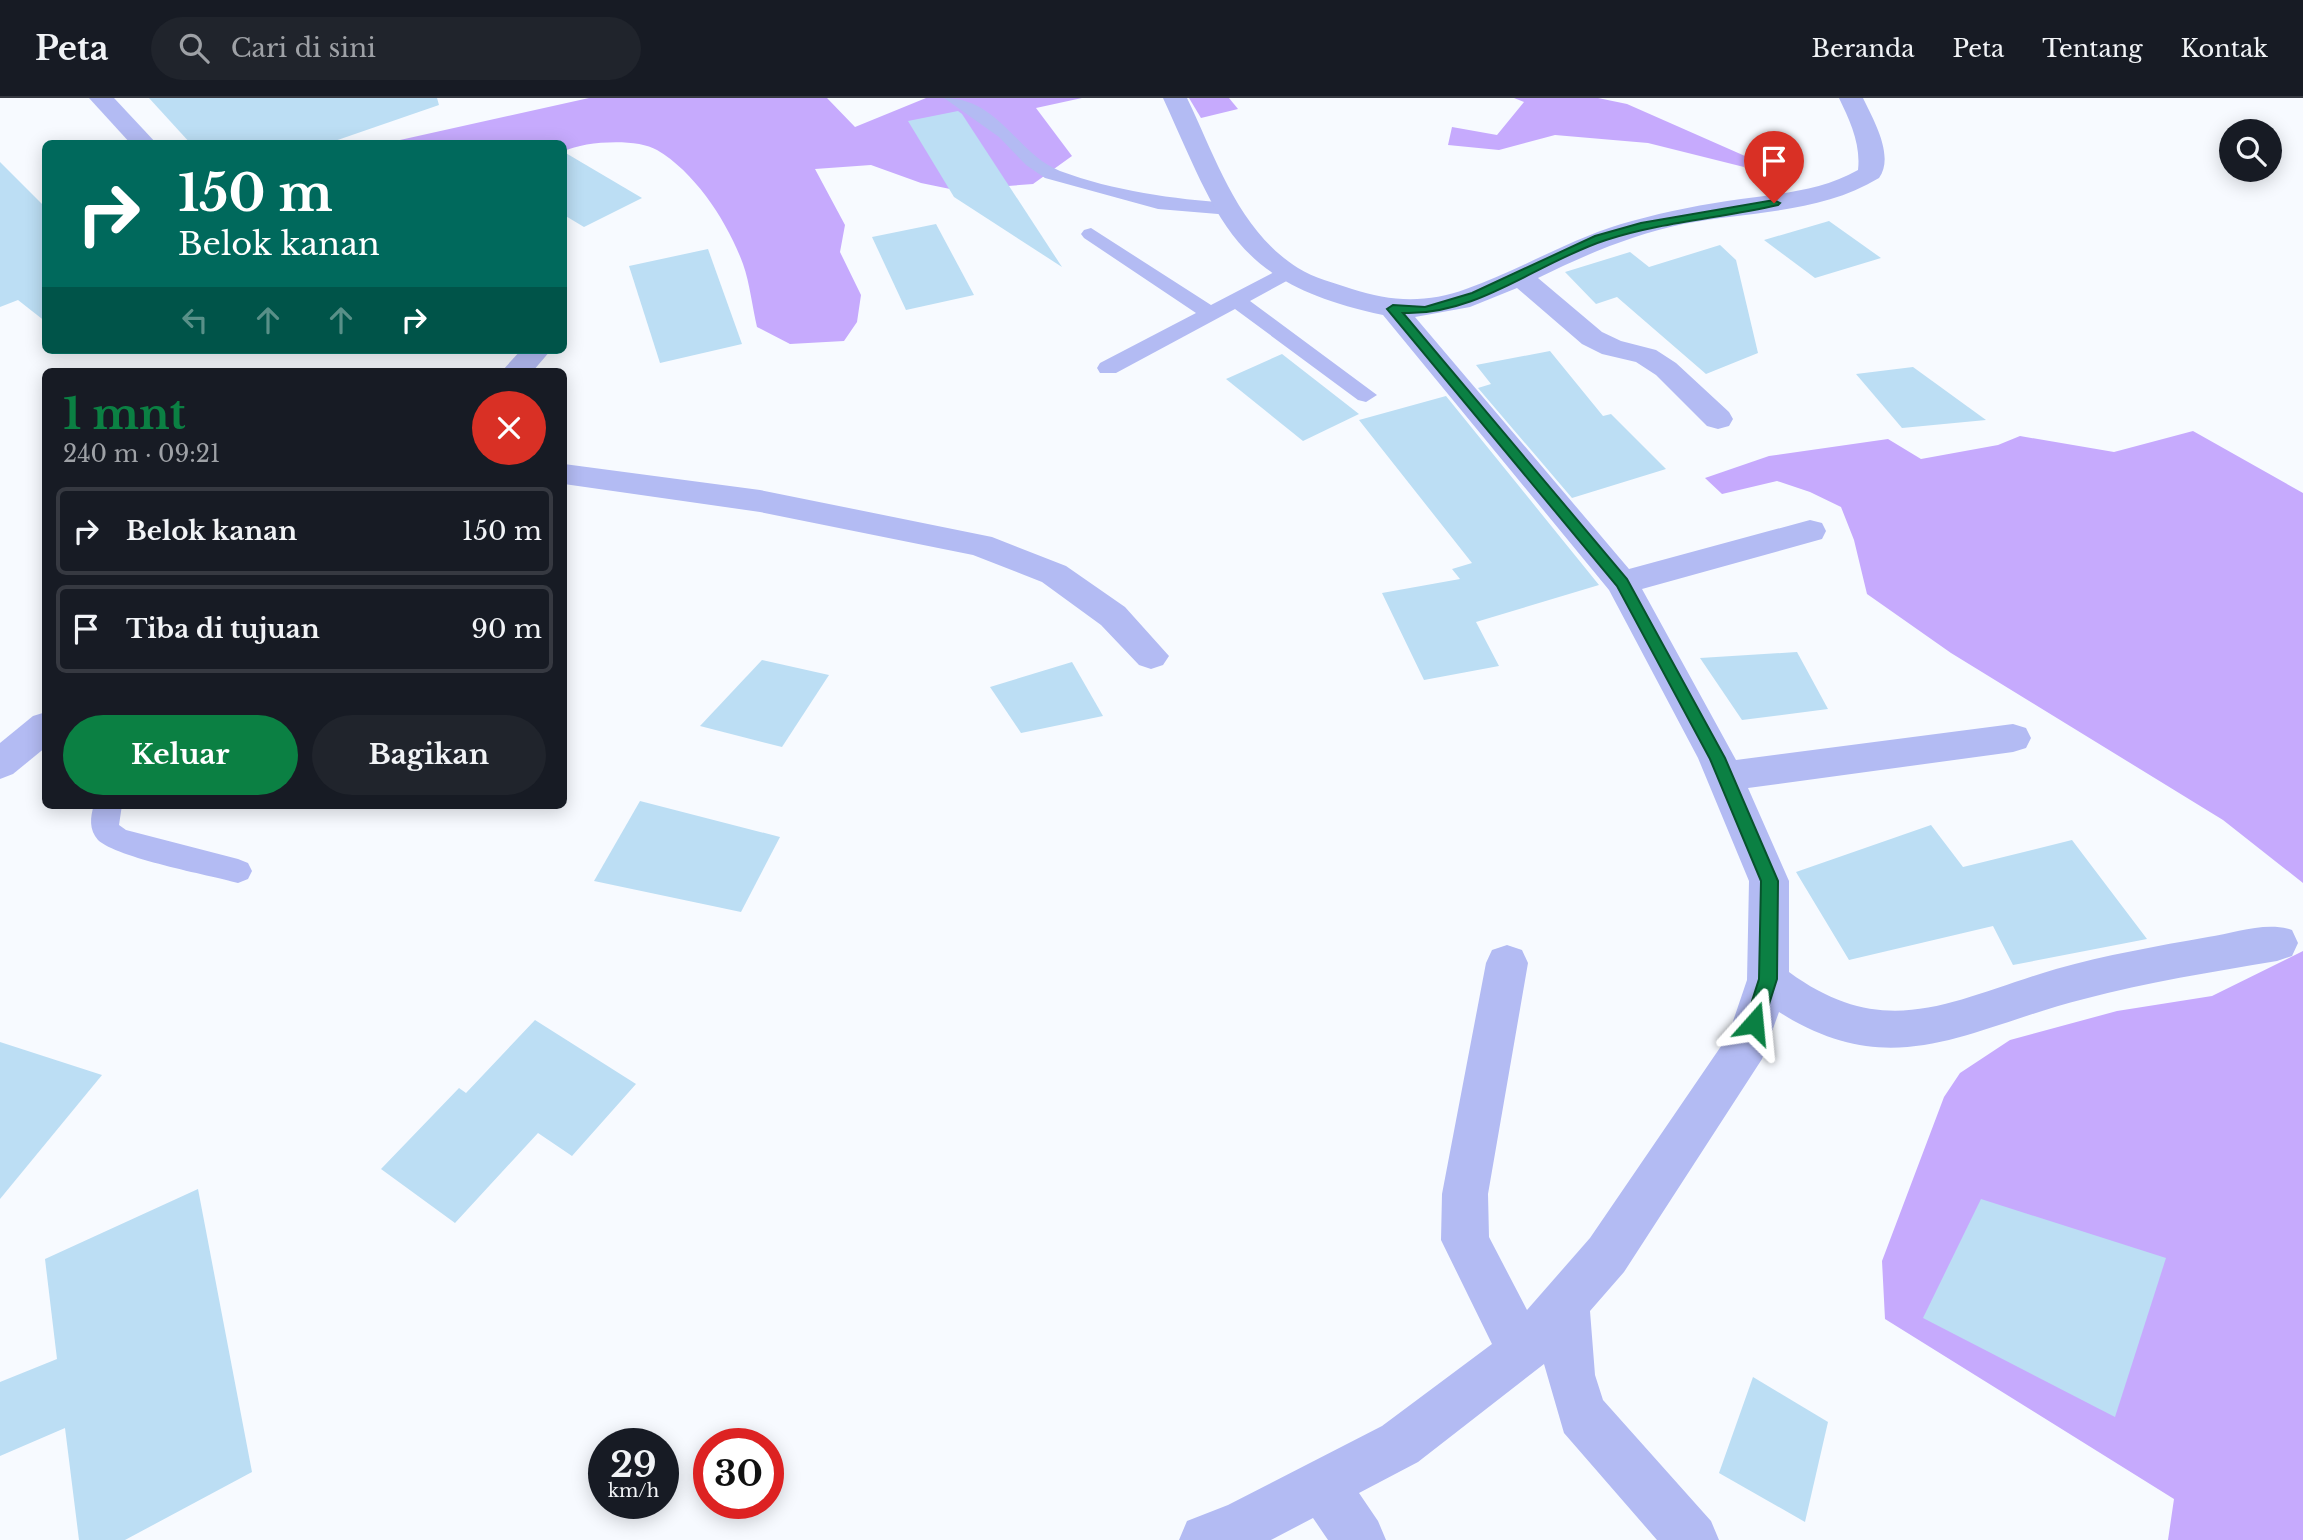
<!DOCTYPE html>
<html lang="id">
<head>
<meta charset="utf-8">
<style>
	:root { --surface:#171b24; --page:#20242c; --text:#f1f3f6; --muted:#9ea1a6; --line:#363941; --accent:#0b8043 }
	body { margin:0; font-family:"Libre Baskerville",serif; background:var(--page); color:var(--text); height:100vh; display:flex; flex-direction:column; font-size:26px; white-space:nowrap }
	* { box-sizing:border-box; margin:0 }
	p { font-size:23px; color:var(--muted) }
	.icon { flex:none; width:38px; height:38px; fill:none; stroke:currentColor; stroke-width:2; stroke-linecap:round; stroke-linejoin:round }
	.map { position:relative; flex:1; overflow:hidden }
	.side { position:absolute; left:42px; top:270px; width:525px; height:441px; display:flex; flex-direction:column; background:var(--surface); border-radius:10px; box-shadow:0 4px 18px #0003 }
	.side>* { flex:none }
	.hud { position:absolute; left:42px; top:42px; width:525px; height:214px; border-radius:10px; box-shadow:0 4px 18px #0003; background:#00695c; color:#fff; overflow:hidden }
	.fabs { position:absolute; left:2219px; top:21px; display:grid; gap:14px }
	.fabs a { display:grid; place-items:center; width:63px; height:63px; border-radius:50%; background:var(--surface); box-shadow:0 4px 18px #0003; font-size:35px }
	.speed { position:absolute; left:588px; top:1330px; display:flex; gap:14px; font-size:35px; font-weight:700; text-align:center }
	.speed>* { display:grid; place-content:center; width:91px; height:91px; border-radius:50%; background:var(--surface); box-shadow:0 4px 18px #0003; line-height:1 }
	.speed small { font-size:18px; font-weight:400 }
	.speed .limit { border:10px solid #d22; background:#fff; color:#111 }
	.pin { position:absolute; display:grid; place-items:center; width:60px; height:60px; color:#fff; margin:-72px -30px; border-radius:50% 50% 50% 0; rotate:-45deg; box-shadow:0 0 7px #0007 }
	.pin .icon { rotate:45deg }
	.me { position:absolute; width:77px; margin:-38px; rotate:18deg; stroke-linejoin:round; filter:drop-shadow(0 0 5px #0008) }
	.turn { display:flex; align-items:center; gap:24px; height:147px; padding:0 21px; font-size:32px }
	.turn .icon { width:91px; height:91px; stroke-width:2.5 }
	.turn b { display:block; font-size:49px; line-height:60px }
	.lanes { display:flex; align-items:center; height:66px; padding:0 21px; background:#0003; justify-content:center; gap:35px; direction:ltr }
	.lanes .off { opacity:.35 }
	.round { display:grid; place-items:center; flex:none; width:74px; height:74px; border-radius:37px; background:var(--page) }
	.summary { display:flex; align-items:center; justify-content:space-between; height:119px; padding:0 21px }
	h1 { font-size:42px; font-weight:700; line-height:52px; color:var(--accent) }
	.button { display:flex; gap:14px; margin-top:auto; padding:14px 21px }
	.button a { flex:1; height:80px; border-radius:42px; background:var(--accent); color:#fff; font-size:28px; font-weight:700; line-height:80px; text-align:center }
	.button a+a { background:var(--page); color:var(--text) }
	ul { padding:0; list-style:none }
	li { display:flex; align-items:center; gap:21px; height:88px; margin:0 14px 10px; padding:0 7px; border:4px solid var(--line); border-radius:10px }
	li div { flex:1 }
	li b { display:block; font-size:26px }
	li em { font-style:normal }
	header { display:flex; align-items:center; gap:42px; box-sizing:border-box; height:98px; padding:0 35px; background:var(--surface); border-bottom:2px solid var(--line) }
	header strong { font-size:33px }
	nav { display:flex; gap:38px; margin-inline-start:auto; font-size:24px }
	.search { width:490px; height:63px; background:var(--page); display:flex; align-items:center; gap:18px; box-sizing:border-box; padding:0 24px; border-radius:38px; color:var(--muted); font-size:26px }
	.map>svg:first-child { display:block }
	.forest { fill:#c6aafd }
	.building { fill:#bcdef4 }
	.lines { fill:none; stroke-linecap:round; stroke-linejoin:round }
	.service { fill:#b3bbf3; fill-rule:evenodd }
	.minor { fill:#b3bbf3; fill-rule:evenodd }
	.tertiary { fill:#b3bbf3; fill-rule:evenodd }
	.route { fill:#0b8043; stroke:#07532c; stroke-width:2 }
</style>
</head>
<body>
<header>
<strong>Peta</strong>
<div class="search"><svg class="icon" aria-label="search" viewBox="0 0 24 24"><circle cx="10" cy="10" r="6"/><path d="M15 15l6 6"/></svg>Cari di sini</div>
<nav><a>Beranda</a><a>Peta</a><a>Tentang</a><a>Kontak</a></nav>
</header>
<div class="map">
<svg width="2303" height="1442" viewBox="0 0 2303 1442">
	<rect width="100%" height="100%" fill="#f7faff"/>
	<!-- forest -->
	<g class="forest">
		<path d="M589,0h238l28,29 71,-29h156l-46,10 36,48 -39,28 -78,6 -34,-7 -50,-18 -56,4 30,56 -5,27 21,43 -4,27 -13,19 -54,3 -33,-17c-5,-21 -7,-43 -14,-63 -15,-41 -47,-91 -86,-114 -20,-12 -72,-9 -93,1v-7h-182z"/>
		<path d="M1189,0h40l9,11 -37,9z"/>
		<path d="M1514,0h84l29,6 118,52 -1,11 -96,-24 -93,-8 -56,15 -51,-5 4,-18 45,8 27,-33z"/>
		<path d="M2193,333l110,62v390l-80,-63 -272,-167 -84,-59 -13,-54 -13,-33 -31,-15 -33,-11 -55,13 -17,-16 64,-22 119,-17 33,20 77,-14 22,-9 94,16z"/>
		<path d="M2303,853v589h-135l6,-41 -289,-180 -3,-58 62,-164 16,-24 50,-33 107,-29 95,-15z"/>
	</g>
	<!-- building -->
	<g class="building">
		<path d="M149,0h288l2,7 -113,39h-135z"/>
		<path d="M958,13l4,3 100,153 -108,-70 -46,-76z"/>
		<path d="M564,54l78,46 -58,29 -20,-12z"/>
		<path d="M0,64l46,46v114l-28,-22 -18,7z"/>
		<path d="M1829,123l52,37 -66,20 -51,-38z"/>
		<path d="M936,126l38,71 -68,15 -34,-73z"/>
		<path d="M1720,147l16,15 22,93 -52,21 -89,-77 -21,7 -31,-32 65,-20 19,15z"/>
		<path d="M708,151l34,95 -82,19 -31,-97z"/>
		<path d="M1550,253l53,65 8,-2 55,55 -94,29 -94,-110 13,-4 -15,-19z"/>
		<path d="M1282,256l77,60 -56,27 -77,-62z"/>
		<path d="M1913,269l73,53 -84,8 -46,-54z"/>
		<path d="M1446,298l153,189 -123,37 23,44 -75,14 -42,-87 78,-14 -8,-10 20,-6 -113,-143z"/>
		<path d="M1797,554l31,57 -86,11 -42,-62z"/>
		<path d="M762,562l67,15 -47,72 -82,-21z"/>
		<path d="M1072,564l31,54 -82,17 -31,-46z"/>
		<path d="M640,703l140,36 -39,75 -147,-31z"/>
		<path d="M1931,727l32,42 109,-27 75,99 -134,26 -20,-39 -144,34 -53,-88z"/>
		<path d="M535,922l101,64 -64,72 -34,-23 -83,90 -74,-54 78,-81 7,5z"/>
		<path d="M0,944l102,33 -102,124z"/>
		<path d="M198,1091l54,283 -127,68h-46l-14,-112 -65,28v-74l57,-23 -12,-100z"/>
		<path d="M1981,1101l185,59 -51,159 -192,-99z"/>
		<path d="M1753,1279l75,45 -23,100 -86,-49z"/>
	</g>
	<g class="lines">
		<!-- service -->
		<g class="service">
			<path d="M944,0c55,0 73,56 116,73 54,20 113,28 170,32l9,6 -9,6 -72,-6 -113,-31 -19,-13 -27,-28z"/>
			<path d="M1091,130l120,77 69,-36h14l3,4 -3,4 -44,24 127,94 -11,7 -8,-2 -123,-91 -119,64h-16l-3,-5 3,-5 96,-50 -112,-75 -3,-4 3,-4z"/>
			<path d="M94,707h28l-3,20 7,5 112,29 10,4 4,8 -4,8 -10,4c-29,-8 -121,-25 -140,-43 -9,-10 -8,-23 -4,-35z"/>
		</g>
		<!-- minor -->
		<g class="minor">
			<path d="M1163,0h24c29,60 51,132 111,170 16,10 36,15 54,21 39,13 76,14 114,0 57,-20 108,-53 166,-68 36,-10 72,-17 109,-22 41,-6 80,-8 117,-29 3,-26 -8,-49 -19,-72h24c10,21 32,58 16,80 -59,36 -131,33 -196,46 -52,11 -98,31 -145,54l64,54 19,9 35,9 20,13 53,49 4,7 -4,7 -11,3 -11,-3 -51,-51 -20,-13 -34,-8 -20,-10 -65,-56 -47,19 -55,10 214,252 181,-49 12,3 4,8 -4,8 -180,50 94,171 277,-36 13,4 5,10 -5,10 -13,4 -265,36 41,93v91c98,72 165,27 267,-3 50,-14 101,-23 152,-32 27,-4 58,-16 84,-7l6,13 -6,13 -15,5c-65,11 -130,21 -193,38 -116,29 -190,86 -305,13l-17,47 -138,213 -34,39 5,64 8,25 108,121 8,19h-62l-93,-107 -20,-69 -126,98 -59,31 19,28 8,19h-58l-15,-22 -42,22h-92l8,-19 41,-16 154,-79 110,-82 -51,-104 1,-46 44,-231 6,-13 15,-5 15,5 6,13 -40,231 1,43 38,73 63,-72 138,-202 19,-56 2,-99 -51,-123 -89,-168 -226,-275c-150,-32 -162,-90 -220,-217z"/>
			<path d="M564,366l196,26 232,47 74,29 59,41 44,49 -6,9 -12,4 -12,-4 -38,-40 -59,-43 -69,-27 -213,-43 -196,-28z"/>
		</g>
		<!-- tertiary -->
		<g class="tertiary">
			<path d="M89,0h25l43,46h-26z"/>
			<path d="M521,252h30l-18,21h-31z"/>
			<path d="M46,614v35l-33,27 -13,5v-36l33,-27z"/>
		</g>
	</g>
	<!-- route -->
	<path class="route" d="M1774,102l6,3 -2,2c-57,13 -116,17 -172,35 -68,22 -129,76 -203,73l224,266 98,179 53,123 -1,98 -14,44 -9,8 -9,-8 14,-44 2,-98 -51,-122 -93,-173 -230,-277 6,-4 32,2 47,-14 123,-57 46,-13z"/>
</svg>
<div class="fabs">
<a><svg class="icon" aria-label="search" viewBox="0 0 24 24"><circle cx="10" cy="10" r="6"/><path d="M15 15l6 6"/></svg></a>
</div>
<div class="speed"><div>29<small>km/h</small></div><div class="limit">30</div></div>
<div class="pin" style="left:1774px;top:105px;background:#d93025"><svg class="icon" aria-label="arrive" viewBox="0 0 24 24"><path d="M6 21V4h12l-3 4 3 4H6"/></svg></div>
<svg class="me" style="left:1754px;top:925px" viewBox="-20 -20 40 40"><path d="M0-17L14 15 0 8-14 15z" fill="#0b8043" stroke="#fff" stroke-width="4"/></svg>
<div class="hud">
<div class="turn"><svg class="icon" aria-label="right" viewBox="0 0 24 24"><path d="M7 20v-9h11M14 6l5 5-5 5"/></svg><div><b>150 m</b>Belok kanan</div></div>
<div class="lanes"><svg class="icon off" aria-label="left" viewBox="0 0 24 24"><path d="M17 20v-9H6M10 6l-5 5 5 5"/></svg><svg class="icon off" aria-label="ahead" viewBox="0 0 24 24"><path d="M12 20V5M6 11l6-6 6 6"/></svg><svg class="icon off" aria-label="ahead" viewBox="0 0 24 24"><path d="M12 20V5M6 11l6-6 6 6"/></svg><svg class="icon" aria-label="right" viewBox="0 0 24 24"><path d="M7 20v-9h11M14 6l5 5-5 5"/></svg></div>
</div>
<section class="side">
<div class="summary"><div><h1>1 mnt</h1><p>240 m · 09:21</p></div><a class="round" style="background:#d93025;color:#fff"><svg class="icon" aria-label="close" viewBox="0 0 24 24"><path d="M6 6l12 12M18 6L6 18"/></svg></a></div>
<ul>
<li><svg class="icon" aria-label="right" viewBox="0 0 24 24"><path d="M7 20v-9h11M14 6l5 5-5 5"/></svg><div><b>Belok kanan</b></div><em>150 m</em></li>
<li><svg class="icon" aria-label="arrive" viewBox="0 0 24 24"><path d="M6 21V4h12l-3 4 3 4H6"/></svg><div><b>Tiba di tujuan</b></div><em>90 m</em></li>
</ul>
<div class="button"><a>Keluar</a><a>Bagikan</a></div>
</section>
</div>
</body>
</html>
